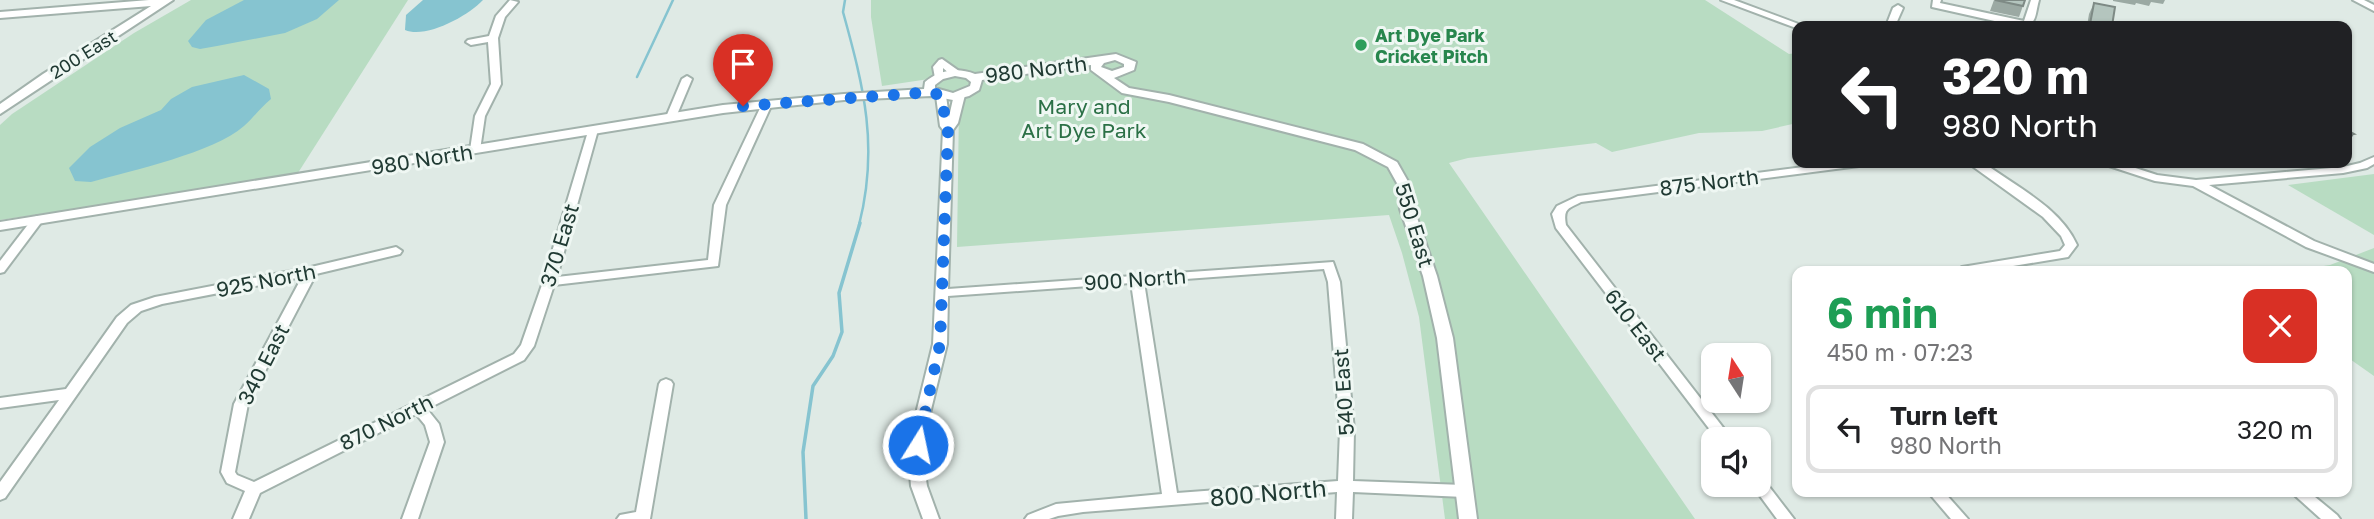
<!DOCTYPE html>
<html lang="en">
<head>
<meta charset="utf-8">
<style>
	:root { --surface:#fff; --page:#f2f2f2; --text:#202124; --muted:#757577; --line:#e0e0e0 }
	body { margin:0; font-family:"Golos Text",sans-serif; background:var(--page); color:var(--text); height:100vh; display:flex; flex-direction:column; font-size:26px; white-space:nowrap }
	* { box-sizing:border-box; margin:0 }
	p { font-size:23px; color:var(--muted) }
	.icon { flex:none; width:38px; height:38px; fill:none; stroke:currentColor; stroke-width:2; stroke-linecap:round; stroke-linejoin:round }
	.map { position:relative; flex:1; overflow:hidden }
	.details { position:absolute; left:1792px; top:266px; width:560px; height:231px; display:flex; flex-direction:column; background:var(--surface); border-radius:14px; box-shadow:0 2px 5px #0004 }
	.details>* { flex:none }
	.top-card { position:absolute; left:1792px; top:21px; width:560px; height:147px; border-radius:14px; box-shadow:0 2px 5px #0004; background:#202124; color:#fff; overflow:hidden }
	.needle { width:46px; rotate:348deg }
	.controls { position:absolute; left:1701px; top:343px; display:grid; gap:14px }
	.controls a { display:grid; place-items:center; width:70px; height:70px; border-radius:14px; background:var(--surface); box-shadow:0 2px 5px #0004; font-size:35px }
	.pin { position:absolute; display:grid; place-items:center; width:60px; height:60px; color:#fff; margin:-72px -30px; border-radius:50% 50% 50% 0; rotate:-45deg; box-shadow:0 0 7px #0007 }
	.pin .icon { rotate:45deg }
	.me { position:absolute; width:77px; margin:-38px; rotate:10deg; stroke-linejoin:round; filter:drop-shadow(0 0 5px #0008) }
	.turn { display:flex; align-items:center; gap:24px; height:147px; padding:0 35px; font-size:32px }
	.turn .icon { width:91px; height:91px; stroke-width:2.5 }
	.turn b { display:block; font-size:49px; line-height:60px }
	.round { display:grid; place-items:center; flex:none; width:74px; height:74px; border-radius:14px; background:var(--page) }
	.headline { display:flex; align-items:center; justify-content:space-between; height:119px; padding:0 35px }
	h1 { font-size:42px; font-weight:700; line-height:52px; color:#1e9e55 }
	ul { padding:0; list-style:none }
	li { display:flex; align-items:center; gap:21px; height:88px; margin:0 14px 10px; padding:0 21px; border:4px solid var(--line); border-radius:14px }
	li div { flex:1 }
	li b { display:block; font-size:26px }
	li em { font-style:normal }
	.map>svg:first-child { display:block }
	.green { fill:#b8dcc2 }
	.water { fill:#86c4d0 }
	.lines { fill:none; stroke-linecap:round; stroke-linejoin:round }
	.stream-far1 { stroke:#86c4d0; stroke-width:2.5 }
	.stream { stroke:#86c4d0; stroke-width:3.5 }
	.minor-casing { stroke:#a2b2ac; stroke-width:4 }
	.tertiary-casing { stroke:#a2b2ac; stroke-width:4 }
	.minor { fill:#fff; fill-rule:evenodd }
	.tertiary { fill:#fff; fill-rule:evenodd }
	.wall { fill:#9ba9a3 }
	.shaded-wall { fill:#7e8a85 }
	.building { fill:#b4c5be; stroke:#7e8a85; stroke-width:2 }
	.route { stroke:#1a73e8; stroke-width:12; stroke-dasharray:0 21.6 }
	.leisure-dot { fill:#2e9e5b; stroke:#eff7f3; stroke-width:2.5 }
	.labels { text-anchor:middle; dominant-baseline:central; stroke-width:6; stroke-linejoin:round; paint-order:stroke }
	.far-leisure-label { font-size:18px; font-weight:bold; fill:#27864d; stroke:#eff7f3; text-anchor:start }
	.far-street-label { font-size:18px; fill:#203a33; stroke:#eff7f3 }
	.street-label { font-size:21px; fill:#203a33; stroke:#eff7f3 }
	.park-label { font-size:21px; fill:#2b7046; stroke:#eff7f3 }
	.near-street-label { font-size:24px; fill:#203a33; stroke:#eff7f3 }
</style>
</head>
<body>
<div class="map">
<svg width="2374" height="519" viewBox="0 0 2374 519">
	<rect width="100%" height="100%" fill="#dfeae5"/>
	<!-- green -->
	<g class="green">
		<path d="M191,0h217l-112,176 -296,44v-95l12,-11 122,-81z"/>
		<path d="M871,0h834l84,54 8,-1v70l-35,8 -63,2 -87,19 -16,-9 -128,15 -19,5 246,356h-250l-26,-202 -17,-64 -13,-38 -432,32 2,-142 -30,-26 -47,7 -11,-69z"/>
		<path d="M2374,174v61l-86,-50z"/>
		<path d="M2374,248v128l-27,-19v-86h-56l39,-6z"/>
	</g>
	<!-- water -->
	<g class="water">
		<path d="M244,0h95l-22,19 -32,14 -68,13 -17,3 -8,-2 -4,-6 18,-21z"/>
		<path d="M423,0h60c-15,16 -57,39 -78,30l1,-15z"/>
		<path d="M244,75l25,14 2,10c-10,8 -17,18 -27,27 -31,27 -111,44 -153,56l-16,-1 -6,-13 21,-21 30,-19 41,-18 10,-11 21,-12z"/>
	</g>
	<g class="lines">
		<!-- stream-far1 -->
		<g class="stream-far1">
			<path d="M845,0l-2,12c21,76 36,135 16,213"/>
			<path d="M637,77l36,-77"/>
		</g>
		<!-- stream -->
		<path class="stream" d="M806,519l-3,-67 10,-66 20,-30 9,-24 -3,-39 21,-70"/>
		<defs>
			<g id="minor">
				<path d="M510,0l8,2 -13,15 -7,21 3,46 -16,32 -5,34 -5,3 -5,-3 5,-34 16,-32 -3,-42 -17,3 -5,-3 2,-2 21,-4 7,-20z"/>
				<path d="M1721,0h13l70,26 -8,2z"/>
				<path d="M1933,0h8l-1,3 84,18 7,-21h8c-5,18 -1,26 -22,26l-85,-19z"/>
				<path d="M2353,0h11l10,5v6z"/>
				<path d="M1898,5l5,3 -8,18h-9l7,-18z"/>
				<path d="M942,59l17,12v4h-8l-8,-7v10h-8l-2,-11 6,-7z"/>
				<path d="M687,76l5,3 -16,38 -5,3 -4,-1 -1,-2 16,-38z"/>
				<path d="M960,92l5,3 -7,28 -5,7 -5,159 385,-27 7,20 14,148 -1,51 111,4 5,2 3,4 -3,4 -5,2 -111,-5 -1,27h-16l1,-27 -254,20 -25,4 -9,3h-24l3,-4 28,-11 106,-10 -31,-211 -183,13 -1,48 -21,86 -3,30 4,26 12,33h-16l-12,-33 -2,-26 3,-30 21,-86 10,-214 -3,-4 -4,-30 5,-3 5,3 3,21 4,-18 3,-6zM1324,269l4,13 12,148 -2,51 -161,12 -33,-211z"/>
				<path d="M767,101l5,3 -46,101 -8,61 -164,19 -20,61 -10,14 -97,49 12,15 5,18 -26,77h-16l28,-77 -5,-17 -9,-11 -156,79 -11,26h-16l12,-28 -18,-8 -6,-11 13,-68 68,-127 -140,27 -21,7 -14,12 -122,175 -5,2v-18l59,-82 -59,8v-10l66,-9 51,-72 14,-12 24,-8 156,-30 85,-20 6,4 -2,3 -84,20 -68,130 -13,68 2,3 17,7 260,-128 7,-9 22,-63 46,-154 4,-1 5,3 -41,147 151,-17 6,-55 48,-101z"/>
				<path d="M2374,157v7l-7,4 -24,5 -134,12 105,56 60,23v8l-68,-25 -113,-61 -38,-5 -49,-16 -2,-2h16l37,12 39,5 147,-13 17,-4z"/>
				<path d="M1835,163h30l-6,3 -278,36c-13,7 -18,6 -15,23l166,214h-15l-161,-211 -4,-14 5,-8 21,-10z"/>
				<path d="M1968,163h14l6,3c31,22 73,43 89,79l-9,12 -85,14h-27l6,-4 98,-16 5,-6 -4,-9 -18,-19z"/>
				<path d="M37,216l6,4 -39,52 -4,1v-12l33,-43z"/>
				<path d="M666,379l5,2 2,3 -23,135h-33l3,-4 16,-3 23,-128 2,-3z"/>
				<path d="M1759,478l5,2 30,39h-17l-25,-34h7z"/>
				<path d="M1928,492h16l24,27h-17z"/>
				<path d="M2291,492h18l28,23 3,4h-19z"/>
			</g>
			<g id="tertiary">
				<path d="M149,0h24l-173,114v-10l43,-30 108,-68 -151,12v-6z"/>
				<path d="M1116,54l20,8 -2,8 -20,8 15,10 40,7 194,49 34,18 13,23 4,24 23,67 16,62 24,181h-18l-22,-181 -14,-62 -23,-67 -2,-24 -10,-18 -33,-17 -186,-48 -47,-9 -31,-23v-5l-109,15 -3,10 -10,6 -16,4 -22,-4 -87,4 -121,13 -723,117v-8l723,-117 121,-11 80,-5 1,-7c14,-12 32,-15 50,-8zM1115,60l9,4v3l-12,4 -11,-4 3,-4zM955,76l11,2 5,4 -1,4 -17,7 -18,-5v-3l8,-6z"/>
			</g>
		</defs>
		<!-- minor casing -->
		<use href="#minor" class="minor-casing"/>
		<!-- tertiary casing -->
		<use href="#tertiary" class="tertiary-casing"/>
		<!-- minor -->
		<use href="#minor" class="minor"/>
		<!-- tertiary -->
		<use href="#tertiary" class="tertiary"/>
	</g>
	<!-- wall -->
	<g class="wall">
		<path d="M1994,0h31l-6,17 -29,-6z"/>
		<path d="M2113,0h52l-2,4 -12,-2 -2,4 -13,-3 -1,2 -22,-4z"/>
		<path d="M2094,3l18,23h-25l2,-12z"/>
		<path d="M2347,147l5,3 -5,8z"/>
	</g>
	<!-- shaded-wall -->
	<path class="shaded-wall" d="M2354,134l-7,11v-10z"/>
	<!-- building -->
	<g class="building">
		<path d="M1995,0h30l-2,6z"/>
		<path d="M2094,3l21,4 -3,19h-11l-11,-2z"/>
		<path d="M2347,130l7,4 -7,1z"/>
	</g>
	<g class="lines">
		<!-- route -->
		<path class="route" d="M743,106l190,-14 10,6 2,28 3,4 -8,214 -22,101"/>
	</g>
	<!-- markers -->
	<circle class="leisure-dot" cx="1361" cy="45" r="7"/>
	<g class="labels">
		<!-- far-leisure labels -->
		<g class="far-leisure-label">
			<text x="1375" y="35">Art Dye Park<tspan x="1375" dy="21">Cricket Pitch</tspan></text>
		</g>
		<!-- far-street labels -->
		<g class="far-street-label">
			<text transform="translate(83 54) rotate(-32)">200 East</text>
		</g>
		<!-- street labels -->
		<g class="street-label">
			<text transform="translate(1036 69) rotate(-7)">980 North</text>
			<text transform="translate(422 159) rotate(-9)">980 North</text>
			<text transform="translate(1709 182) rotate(-7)">875 North</text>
			<text transform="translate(1415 225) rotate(73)">550 East</text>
			<text transform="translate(559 245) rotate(-73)">370 East</text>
			<text transform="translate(1135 279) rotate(-4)">900 North</text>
			<text transform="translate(266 280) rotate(-11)">925 North</text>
			<text transform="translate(1636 325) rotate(52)">610 East</text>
			<text transform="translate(263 364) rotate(-63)">340 East</text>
			<text transform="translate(1343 392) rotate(-94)">540 East</text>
			<text transform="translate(386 422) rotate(-26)">870 North</text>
		</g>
		<!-- park labels -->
		<g class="park-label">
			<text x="1084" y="106">Mary and<tspan x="1084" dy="24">Art Dye Park</tspan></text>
		</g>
		<!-- near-street labels -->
		<g class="near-street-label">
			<text transform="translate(1268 492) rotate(-5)">800 North</text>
		</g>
	</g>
</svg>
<div class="controls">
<a><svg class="needle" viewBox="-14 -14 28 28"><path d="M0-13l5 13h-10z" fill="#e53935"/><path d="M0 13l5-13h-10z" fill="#757577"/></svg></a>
<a><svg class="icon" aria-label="sound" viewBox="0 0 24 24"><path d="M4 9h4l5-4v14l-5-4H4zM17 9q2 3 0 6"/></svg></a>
</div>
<div class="pin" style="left:743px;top:106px;background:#d93025"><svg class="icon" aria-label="arrive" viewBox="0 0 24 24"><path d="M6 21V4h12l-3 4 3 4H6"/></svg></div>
<svg class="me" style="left:918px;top:445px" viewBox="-20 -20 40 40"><circle r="17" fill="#1a73e8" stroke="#fff" stroke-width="3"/><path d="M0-11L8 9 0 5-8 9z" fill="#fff"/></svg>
<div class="top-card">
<div class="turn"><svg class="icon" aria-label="left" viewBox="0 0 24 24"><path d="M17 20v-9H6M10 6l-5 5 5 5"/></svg><div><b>320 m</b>980 North</div></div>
</div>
<section class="details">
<div class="headline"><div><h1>6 min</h1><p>450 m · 07:23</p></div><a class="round" style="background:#d93025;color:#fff"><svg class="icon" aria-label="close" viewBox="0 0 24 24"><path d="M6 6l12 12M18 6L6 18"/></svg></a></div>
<ul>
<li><svg class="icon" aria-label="left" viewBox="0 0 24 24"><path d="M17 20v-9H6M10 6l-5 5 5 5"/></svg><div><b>Turn left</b><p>980 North</p></div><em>320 m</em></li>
</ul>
</section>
</div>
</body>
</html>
